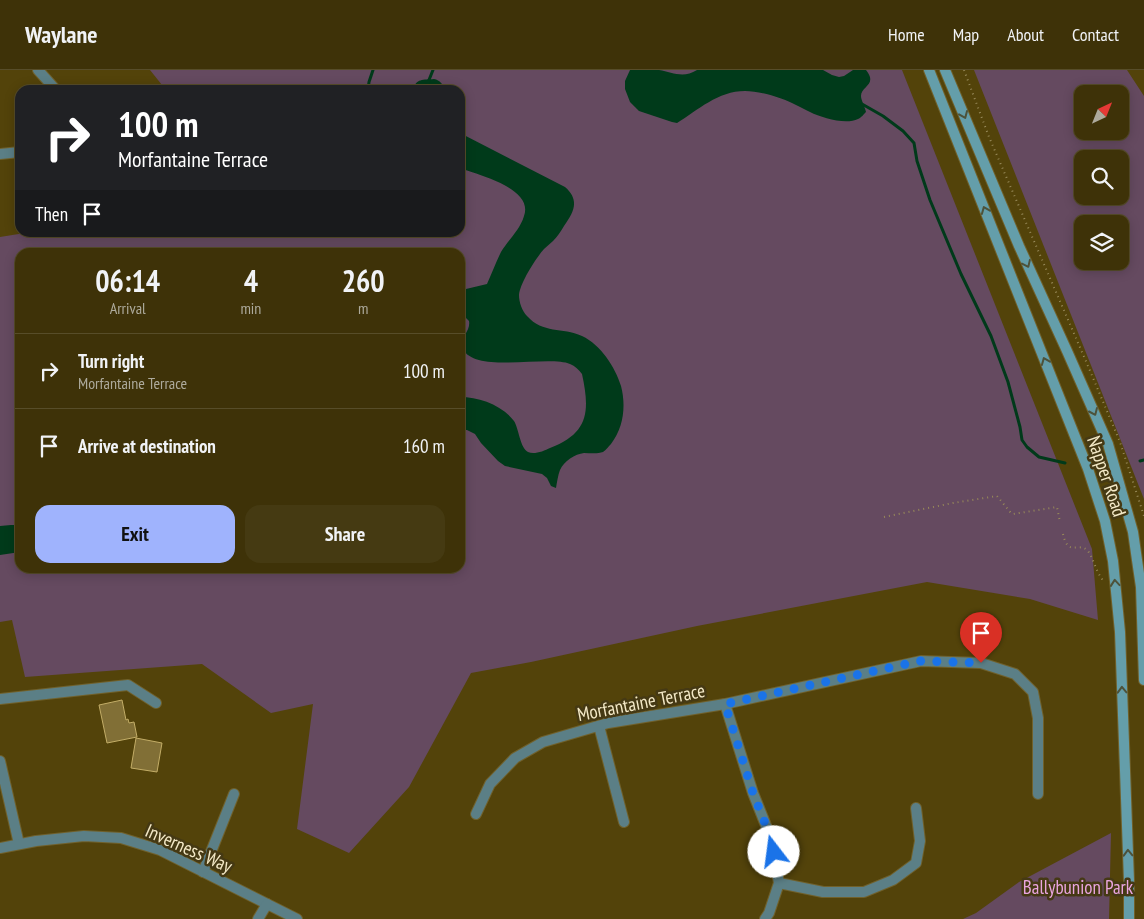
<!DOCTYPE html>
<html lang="en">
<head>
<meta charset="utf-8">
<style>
	:root { --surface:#3e3208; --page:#453a12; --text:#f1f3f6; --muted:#adaa9c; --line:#574d29; --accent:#9fb3fd }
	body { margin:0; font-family:"PT Sans Narrow",sans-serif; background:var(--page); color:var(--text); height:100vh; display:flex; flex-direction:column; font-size:19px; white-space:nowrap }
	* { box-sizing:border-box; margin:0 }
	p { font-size:16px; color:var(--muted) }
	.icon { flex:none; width:28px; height:28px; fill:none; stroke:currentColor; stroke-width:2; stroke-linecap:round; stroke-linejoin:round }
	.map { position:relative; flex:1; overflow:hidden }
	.details { position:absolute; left:15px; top:178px; width:450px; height:325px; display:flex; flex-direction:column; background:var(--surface); border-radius:15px; box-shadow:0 2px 12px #0003,0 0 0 1px var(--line) }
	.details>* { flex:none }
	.guide { position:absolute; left:15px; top:15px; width:450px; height:152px; border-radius:15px; box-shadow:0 2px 12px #0003,0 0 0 1px var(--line); background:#202124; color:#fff; overflow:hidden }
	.needle { width:32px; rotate:43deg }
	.fabs { position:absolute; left:1074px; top:15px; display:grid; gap:10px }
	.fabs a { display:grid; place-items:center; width:55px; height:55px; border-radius:10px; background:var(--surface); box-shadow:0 2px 12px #0003,0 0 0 1px var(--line); font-size:25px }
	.pin { position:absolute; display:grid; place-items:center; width:42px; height:42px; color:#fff; margin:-51px -21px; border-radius:50% 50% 50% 0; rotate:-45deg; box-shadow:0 0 5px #0007 }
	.pin .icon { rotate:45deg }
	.me { position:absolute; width:55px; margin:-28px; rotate:345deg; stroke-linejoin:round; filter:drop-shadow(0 0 4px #0008) }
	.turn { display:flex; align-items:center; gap:18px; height:105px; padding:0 20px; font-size:22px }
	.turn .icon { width:65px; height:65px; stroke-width:2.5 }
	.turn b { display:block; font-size:35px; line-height:42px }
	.then { display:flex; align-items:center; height:48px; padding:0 20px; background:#0003; gap:10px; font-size:19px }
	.eta { display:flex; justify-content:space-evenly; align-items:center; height:85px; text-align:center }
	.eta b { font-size:30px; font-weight:600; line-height:35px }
	.action { display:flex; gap:10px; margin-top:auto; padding:10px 20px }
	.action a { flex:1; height:58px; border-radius:15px; background:var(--accent); color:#111; font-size:20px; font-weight:600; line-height:58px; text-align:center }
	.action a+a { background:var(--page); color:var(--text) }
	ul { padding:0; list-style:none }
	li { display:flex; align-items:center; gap:15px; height:75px; padding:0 20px; border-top:1px solid var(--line) }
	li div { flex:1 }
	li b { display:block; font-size:19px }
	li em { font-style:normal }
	header { display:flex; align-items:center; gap:30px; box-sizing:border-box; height:70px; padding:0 25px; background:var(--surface); border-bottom:1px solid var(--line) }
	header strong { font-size:24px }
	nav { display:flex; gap:28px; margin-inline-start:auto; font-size:18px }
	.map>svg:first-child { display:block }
	.green { fill:#654a60; fill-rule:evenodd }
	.water { fill:#003a1a }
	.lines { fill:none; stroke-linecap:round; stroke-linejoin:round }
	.stream { stroke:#003a1a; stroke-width:3 }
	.building { fill:#816f36; stroke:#c3ad67 }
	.street-casing { stroke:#70612c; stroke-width:12 }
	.secondary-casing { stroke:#70612c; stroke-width:12 }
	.path { stroke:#978959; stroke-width:2; stroke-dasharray:1 4; stroke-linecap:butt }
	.street { stroke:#5b7f86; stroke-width:10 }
	.secondary { stroke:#649eaa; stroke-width:10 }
	.oneway { stroke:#4d523a }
	.route { stroke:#1a73e8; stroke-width:9; stroke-dasharray:0 16.2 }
	.labels { text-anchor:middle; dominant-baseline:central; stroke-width:5; stroke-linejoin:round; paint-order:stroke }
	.street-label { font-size:19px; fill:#f4e9c7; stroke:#453914 }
	.park-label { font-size:19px; fill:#eaa5df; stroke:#453914 }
</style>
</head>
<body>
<header>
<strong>Waylane</strong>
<nav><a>Home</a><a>Map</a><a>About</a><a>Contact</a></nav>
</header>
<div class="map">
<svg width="1144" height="849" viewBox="0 0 1144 849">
	<rect width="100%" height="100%" fill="#53430a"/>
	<!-- green -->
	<g class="green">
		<path d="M150,0h752l190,479 6,71 -68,-21 -103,-17 -230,44 -166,36 -60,11 -62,114 -60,66 -52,-24 16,-125 -42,9 -69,-49 -177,13 -13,-57 -12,2v-385l31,-5h429v-142h-294zM20,182h440v316h-440z"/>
		<path d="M974,0h153l17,26v403zM1082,24h38v37h-38zM1082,89h38v37h-38zM1082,154h38v37h-38z"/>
		<path d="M1111,763l-2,86h-146l13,-6 43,-31z"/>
	</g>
	<!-- water -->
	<g class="water">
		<path d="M630,0c10,0 20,0 29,0 13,2 24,9 38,0h126l9,5 7,2 5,-1 9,-6h13c12,15 -5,16 -5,26 0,4 4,11 5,16 -2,2 -5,6 -8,7 -12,6 -36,-1 -48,-7 -5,-2 -9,-5 -14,-7 -13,-7 -36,-14 -51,-14 -27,0 -47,19 -68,32l-5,-1 -33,-11 -9,-9 -5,-13v-8z"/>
		<path d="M434,9c6,1 9,6 12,11h-33c3,-12 10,-10 21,-11z"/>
		<path d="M460,63l105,54c15,13 9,25 -1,39 -3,5 -7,11 -11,15 -3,3 -6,5 -9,8 -8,9 -24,34 -25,46 0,7 3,16 8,21 16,18 35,11 55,20 19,9 33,31 39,50 5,19 3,41 -10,58 -2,2 -5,6 -8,8 -5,2 -13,1 -19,1 -9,1 -20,8 -24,17 -2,5 -3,12 -4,18l-5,-2 -4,-8 -5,-4 -37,-8 -7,-5 -17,-18 -6,-9 -8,-4h-7v-33c19,0 42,8 54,24 5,8 6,27 14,31 6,3 16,-1 22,-4 39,-15 40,-37 32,-74 -3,-4 -7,-8 -12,-10 -23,-9 -95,10 -107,-15 -5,-10 8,-17 6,-28l-4,-4 -5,-3v-25h6l21,-5c5,-11 9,-22 14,-32 7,-12 19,-22 23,-36 10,-28 -46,-41 -64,-48z"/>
		<path d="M11,455h9v27l-20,3v-29z"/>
	</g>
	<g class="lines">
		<!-- stream -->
		<g class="stream">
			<path d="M368,20l1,-8 4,-12"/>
			<path d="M425,20l8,-20"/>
			<path d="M862,34l21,12 20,15 11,12 3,18 13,39 31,74 30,62 17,46 12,45 2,13 5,7 12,10 26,6"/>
			<path d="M1140,391l4,-1"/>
		</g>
	</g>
	<!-- building -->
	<g class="building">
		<path d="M122,630l4,20 2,-1 1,4 5,-1 3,15 -30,6 -8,-38z"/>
		<path d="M136,668l26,5 -5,29 -26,-4z"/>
	</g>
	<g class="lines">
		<defs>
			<g id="street">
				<path d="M38,0l18,20"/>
				<path d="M0,84l20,-2"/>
				<path d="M0,629l128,-14 28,18"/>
				<path d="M725,634l28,89 18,45 8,45 -10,30 -4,6"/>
				<path d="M599,656l25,96"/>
				<path d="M0,691l19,83"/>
				<path d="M476,744l14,-30 25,-26 28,-16 65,-19 117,-19 196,-43 60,2 34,11 18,18 5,26v76"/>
				<path d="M0,778l36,-7 48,-5 37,2 39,12 137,69"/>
				<path d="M203,802l31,-78"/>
				<path d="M779,813l44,9h41l29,-12 23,-17 4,-22 -4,-33"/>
				<path d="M258,849l9,-15"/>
			</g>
			<g id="secondary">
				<path d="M929,0l147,369 12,30 17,52 8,40 7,71 9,249v38"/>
				<path d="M945,0l74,176 48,105 41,93 25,88 4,28 4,27 3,93"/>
			</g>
		</defs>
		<!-- street casing -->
		<use href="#street" class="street-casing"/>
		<!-- secondary casing -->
		<use href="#secondary" class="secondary-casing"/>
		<!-- path -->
		<g class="path">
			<path d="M964,0l25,67 99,229 32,76 24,74"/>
			<path d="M884,447l69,-14 44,-7 14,17 2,1 44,-7 3,15"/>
			<path d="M1063,464c5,23 15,8 24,16 5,5 9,21 15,29h3"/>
		</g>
		<!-- street -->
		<use href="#street" class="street"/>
		<!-- secondary -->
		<use href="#secondary" class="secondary"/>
	</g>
	<!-- one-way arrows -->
	<defs><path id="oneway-chevron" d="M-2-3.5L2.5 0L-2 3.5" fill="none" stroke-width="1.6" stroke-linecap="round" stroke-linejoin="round" transform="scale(1.25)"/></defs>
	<g class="oneway">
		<use href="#oneway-chevron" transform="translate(964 45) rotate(67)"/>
		<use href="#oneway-chevron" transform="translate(985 140) rotate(-112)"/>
		<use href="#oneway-chevron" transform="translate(1027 194) rotate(65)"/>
		<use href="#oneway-chevron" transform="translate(1045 291) rotate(-112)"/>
		<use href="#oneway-chevron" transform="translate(1094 342) rotate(66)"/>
		<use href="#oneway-chevron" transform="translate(1115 513) rotate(-95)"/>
		<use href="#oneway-chevron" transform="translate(1122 620) rotate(-92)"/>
		<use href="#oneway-chevron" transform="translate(1128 783) rotate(-92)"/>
	</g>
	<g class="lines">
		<!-- route -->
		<path class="route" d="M774,782l-3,-14 -18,-45 -28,-89 195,-43 61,2"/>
	</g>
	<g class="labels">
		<!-- street labels -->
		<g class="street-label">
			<text transform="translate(1107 406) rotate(71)">Napper Road</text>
			<text transform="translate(641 632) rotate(-11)">Morfantaine Terrace</text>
			<text transform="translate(189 778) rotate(24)">Inverness Way</text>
		</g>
		<!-- park labels -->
		<g class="park-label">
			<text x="1078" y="817">Ballybunion Park</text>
		</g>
	</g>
</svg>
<div class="fabs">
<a><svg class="needle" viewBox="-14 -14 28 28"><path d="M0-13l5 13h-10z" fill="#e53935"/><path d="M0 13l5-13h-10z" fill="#adaa9c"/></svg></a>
<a><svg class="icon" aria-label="search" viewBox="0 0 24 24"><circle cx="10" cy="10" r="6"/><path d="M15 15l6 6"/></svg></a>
<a><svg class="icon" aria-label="layers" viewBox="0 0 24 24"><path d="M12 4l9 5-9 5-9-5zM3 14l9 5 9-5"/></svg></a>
</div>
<div class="pin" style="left:981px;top:593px;background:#d93025"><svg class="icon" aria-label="arrive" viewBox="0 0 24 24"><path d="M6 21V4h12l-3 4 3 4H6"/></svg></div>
<svg class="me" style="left:774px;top:782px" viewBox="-20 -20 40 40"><circle r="19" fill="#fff"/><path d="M0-13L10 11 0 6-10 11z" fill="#1a73e8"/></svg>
<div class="guide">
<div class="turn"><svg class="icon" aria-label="right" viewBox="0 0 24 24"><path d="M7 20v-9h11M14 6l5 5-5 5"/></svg><div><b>100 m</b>Morfantaine Terrace</div></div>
<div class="then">Then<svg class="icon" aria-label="arrive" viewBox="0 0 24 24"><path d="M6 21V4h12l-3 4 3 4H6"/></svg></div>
</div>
<section class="details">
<div class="eta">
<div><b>06:14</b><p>Arrival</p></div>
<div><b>4</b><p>min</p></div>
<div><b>260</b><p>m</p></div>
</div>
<ul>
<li><svg class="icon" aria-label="right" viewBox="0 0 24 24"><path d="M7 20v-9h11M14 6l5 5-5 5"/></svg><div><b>Turn right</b><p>Morfantaine Terrace</p></div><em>100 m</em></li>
<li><svg class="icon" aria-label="arrive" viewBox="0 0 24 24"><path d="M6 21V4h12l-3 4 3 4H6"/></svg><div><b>Arrive at destination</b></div><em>160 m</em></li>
</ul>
<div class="action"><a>Exit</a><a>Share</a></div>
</section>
</div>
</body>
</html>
